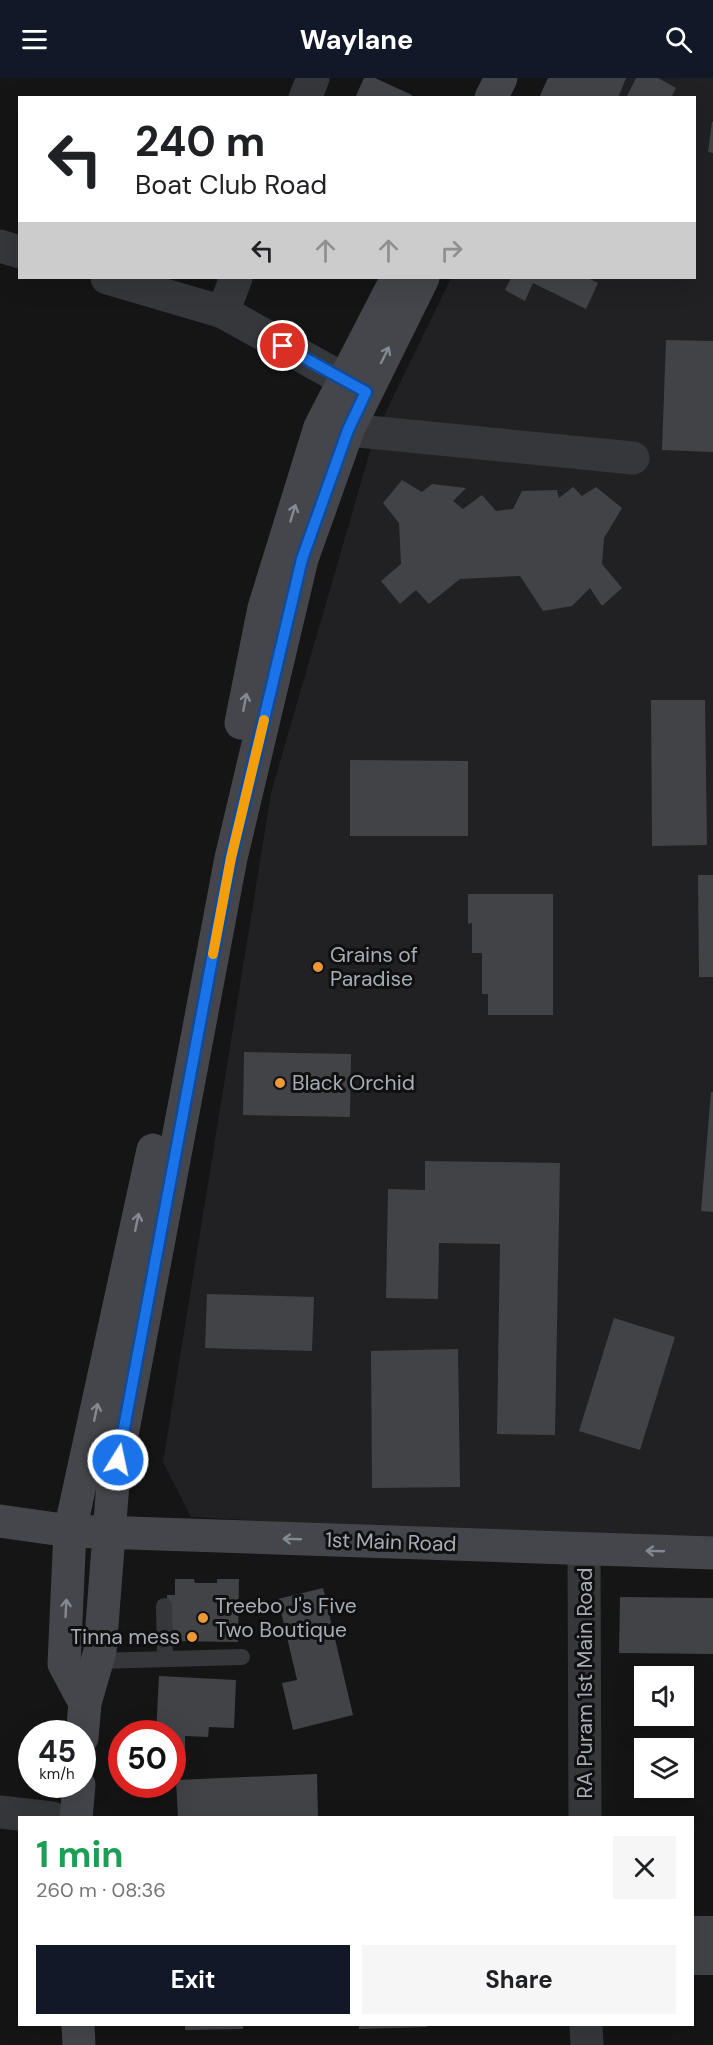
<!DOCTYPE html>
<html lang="en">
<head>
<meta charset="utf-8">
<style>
	:root { --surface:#fff; --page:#f6f6f6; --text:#202124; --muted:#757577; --accent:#111827 }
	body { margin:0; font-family:"DM Sans",sans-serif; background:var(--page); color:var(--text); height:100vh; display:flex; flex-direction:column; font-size:22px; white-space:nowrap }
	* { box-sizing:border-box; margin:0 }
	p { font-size:20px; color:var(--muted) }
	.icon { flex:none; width:33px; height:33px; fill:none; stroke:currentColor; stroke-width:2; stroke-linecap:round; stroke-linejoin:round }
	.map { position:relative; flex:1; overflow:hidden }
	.sheet { position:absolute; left:18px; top:1738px; width:676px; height:210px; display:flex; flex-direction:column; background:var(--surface); border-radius:0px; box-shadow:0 6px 24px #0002 }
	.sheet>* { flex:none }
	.hud { position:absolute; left:18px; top:18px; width:678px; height:183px; border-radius:0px; box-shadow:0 6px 24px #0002; background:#fff; color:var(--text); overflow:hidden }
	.tools { position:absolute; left:634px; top:1588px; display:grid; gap:12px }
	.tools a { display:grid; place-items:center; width:60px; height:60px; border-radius:0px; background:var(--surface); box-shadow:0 6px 24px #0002; font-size:30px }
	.speed { position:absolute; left:18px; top:1642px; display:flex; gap:12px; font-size:30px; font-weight:700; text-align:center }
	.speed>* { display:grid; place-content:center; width:78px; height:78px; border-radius:50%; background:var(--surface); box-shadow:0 6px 24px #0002; line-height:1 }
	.speed small { font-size:15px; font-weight:400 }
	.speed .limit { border:9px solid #d22; background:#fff; color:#111 }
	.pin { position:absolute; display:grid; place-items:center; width:51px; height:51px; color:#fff; margin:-26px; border:3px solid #fff; border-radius:50%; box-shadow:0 2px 6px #0007 }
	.me { position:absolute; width:66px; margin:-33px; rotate:10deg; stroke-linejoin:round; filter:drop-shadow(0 0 4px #0008) }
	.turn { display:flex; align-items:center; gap:21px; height:126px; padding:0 18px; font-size:27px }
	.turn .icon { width:78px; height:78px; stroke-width:2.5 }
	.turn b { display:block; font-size:42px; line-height:51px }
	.lanes { display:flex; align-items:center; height:57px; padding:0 18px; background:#0003; justify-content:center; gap:30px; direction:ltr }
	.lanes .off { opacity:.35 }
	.round { display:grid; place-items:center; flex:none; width:63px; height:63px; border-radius:0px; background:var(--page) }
	.head { display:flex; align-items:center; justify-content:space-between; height:102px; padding:0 18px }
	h1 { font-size:36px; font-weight:700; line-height:45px; color:#1e9e55 }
	.action { display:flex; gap:12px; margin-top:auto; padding:12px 18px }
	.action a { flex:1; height:69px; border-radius:0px; background:var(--accent); color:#fff; font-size:24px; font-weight:700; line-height:69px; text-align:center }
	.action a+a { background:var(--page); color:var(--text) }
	header { display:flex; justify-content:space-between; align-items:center; height:78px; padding:0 18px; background:var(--accent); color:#fff; font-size:27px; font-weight:700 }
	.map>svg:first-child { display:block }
	.built { fill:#212123 }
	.building { fill:#414346 }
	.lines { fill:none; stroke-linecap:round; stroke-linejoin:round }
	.lane { stroke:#36373b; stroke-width:16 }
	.street { stroke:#36373b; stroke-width:33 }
	.secondary { stroke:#44464b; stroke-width:33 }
	.oneway { stroke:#848991 }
	.route-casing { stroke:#114b97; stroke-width:15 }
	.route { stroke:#1a73e8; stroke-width:10 }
	.slow { stroke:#f59e0b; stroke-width:10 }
	.poi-dot { fill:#ed9836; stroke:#101011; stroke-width:2 }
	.labels { text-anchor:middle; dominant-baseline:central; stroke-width:6; stroke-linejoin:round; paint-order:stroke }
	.poi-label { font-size:21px; fill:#a7adb6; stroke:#101011; text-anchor:start }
	.street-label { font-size:21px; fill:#a7adb6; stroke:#101011 }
</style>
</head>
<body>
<header><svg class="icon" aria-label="menu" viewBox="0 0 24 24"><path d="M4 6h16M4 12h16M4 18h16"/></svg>Waylane<svg class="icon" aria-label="search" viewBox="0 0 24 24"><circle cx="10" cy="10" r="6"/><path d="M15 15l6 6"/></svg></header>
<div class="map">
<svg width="713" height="1967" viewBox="0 0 713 1967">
	<rect width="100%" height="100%" fill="#151516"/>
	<!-- built -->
	<path class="built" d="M548,0h165v1467l-522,-28 -28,-55 108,-669 104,-359 76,-156h243v-180l-155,-1z"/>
	<!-- building -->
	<g class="building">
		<path d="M364,0h11l37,17 -1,3h-56z"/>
		<path d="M548,0h78l-8,20h-79z"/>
		<path d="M636,0h22l18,10 -5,10h-45z"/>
		<path d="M712,44h1v31l-5,-1z"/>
		<path d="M511,200h77l10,5 -12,26 -53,-26 -8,18 -20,-11z"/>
		<path d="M666,262l47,1v111l-51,-2z"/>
		<path d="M402,402l20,12 10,-8 34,4 -13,13 10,8 19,-14 14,16 17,-2 9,-18 35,-1 2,8 14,-11 9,9 14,-9 26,21 -18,30 -2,26 20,24 -20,18 -12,-18 -18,18 -29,5 -23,-35 -60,3 -31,25 -13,-14 -16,14 -19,-23 20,-17 -2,-41 -16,-20z"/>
		<path d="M651,622h54l2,145 -55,1z"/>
		<path d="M350,682l118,1v75h-118z"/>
		<path d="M698,797h15v102h-14z"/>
		<path d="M468,816h85v121h-65v-21h-6v-41h-10v-30l-4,1z"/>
		<path d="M244,974l107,2 -1,63 -107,-2z"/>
		<path d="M711,1014h2v120l-12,-1z"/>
		<path d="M425,1083l135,2 -5,272 -58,-1 3,-190 -61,-1 -1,56 -52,-1 2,-109 37,1z"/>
		<path d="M207,1216l107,3 -2,54 -107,-3z"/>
		<path d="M614,1240l61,19 -35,113 -61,-19z"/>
		<path d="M458,1271l2,138 -88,1 -1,-137z"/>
		<path d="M175,1501h19l1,4h22v-4h22l-1,63 -71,-1v-46h8z"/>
		<path d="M323,1510l30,127 -60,15 -11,-47 15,-3 -19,-81z"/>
		<path d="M620,1519l93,1v56l-94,-1z"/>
		<path d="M159,1598l77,4 -2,48 -25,-1 -1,10 -23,-1v16l-13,-1v-17h-16z"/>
		<path d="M317,1696l1,44h-140l-2,-38z"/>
		<rect x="693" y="1838" width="20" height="59"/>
		<path d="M185,1947h58v4l-58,1z"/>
		<path d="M359,1947h68v2l-68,2z"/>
	</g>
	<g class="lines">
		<!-- lane -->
		<g class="lane">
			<path d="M164,1528l1,52"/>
			<path d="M97,1583l145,-4"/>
		</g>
		<!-- street -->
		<g class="street">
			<path d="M305,20l8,-20"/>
			<path d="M0,168l20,6"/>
			<path d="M107,200l116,34 143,80"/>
			<path d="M223,234l13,-34"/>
			<path d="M348,352l285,28"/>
			<path d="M584,1471l1,269"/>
			<path d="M0,1734l52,6"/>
			<path d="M586,1947l1,20"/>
		</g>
		<!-- secondary -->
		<g class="secondary">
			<path d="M491,20l10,-20"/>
			<path d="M241,645l23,-115 56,-181 77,-149"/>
			<path d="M0,1443l70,10 643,22"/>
			<path d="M85,1625l-21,-39 6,-133 83,-381"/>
			<path d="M82,1660l3,-35 15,-52 13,-168 118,-625 71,-299 46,-129 75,-152"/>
			<path d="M76,1740l3,-33"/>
			<path d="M78,1947l1,20"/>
		</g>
	</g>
	<!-- one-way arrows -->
	<defs><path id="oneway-shaft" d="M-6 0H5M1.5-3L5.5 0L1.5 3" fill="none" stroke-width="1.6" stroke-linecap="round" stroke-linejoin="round" transform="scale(1.5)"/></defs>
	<g class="oneway">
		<use href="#oneway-shaft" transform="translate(385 277) rotate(-64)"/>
		<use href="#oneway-shaft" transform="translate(293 435) rotate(-73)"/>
		<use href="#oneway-shaft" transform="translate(245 624) rotate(-79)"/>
		<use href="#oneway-shaft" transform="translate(137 1144) rotate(-78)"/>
		<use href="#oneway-shaft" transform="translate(96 1334) rotate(-78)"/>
		<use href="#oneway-shaft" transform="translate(292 1461) rotate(-178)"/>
		<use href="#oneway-shaft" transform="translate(655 1473) rotate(-178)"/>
		<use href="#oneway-shaft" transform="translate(66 1530) rotate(-87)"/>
	</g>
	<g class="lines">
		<defs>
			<path id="route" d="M118,1382l113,-602 71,-299 46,-129 18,-38 -83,-46"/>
		</defs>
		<!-- route casing -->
		<use href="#route" class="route-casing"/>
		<!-- route -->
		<use href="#route" class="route"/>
		<!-- slow -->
		<path class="slow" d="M213,876l18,-96 33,-138"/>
	</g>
	<!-- markers -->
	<g class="poi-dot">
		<circle cx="318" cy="889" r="6"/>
		<circle cx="280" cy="1005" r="6"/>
		<circle cx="203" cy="1540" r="6"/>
		<circle cx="192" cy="1559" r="6"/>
	</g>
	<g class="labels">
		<!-- poi labels -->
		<g class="poi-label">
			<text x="330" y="877">Grains of<tspan x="330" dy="24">Paradise</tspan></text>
			<text x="292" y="1005">Black Orchid</text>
			<text x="215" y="1528">Treebo J's Five<tspan x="215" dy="24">Two Boutique</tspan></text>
			<text x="180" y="1559" text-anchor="end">Tinna mess</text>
		</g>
		<!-- street labels -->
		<g class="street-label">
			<text transform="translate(391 1464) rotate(2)">1st Main Road</text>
			<text transform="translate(585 1605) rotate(-90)">RA Puram 1st Main Road</text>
		</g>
	</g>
</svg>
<div class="tools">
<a><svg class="icon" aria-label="sound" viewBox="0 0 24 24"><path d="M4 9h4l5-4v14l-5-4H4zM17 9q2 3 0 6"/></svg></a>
<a><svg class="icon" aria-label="layers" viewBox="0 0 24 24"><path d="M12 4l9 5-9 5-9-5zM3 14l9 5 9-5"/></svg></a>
</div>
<div class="speed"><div>45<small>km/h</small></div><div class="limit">50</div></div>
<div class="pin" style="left:283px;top:268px;background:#d93025"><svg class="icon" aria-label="arrive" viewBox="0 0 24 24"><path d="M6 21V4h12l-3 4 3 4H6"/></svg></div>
<svg class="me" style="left:118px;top:1382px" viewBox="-20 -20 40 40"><circle r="17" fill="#1a73e8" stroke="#fff" stroke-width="3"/><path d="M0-11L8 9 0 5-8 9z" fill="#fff"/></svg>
<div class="hud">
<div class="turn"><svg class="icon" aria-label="left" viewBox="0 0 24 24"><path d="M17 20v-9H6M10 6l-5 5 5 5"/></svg><div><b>240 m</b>Boat Club Road</div></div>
<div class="lanes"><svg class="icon" aria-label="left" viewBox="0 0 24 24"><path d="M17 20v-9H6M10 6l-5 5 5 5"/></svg><svg class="icon off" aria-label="ahead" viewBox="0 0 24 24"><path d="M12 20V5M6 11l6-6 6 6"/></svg><svg class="icon off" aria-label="ahead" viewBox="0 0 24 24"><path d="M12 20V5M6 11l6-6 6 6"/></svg><svg class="icon off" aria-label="right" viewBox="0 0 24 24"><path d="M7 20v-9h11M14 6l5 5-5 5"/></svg></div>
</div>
<section class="sheet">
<div class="head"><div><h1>1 min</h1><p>260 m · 08:36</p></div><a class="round"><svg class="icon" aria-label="close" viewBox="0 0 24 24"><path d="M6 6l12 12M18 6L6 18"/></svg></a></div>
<div class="action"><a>Exit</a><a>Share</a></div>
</section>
</div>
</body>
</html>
